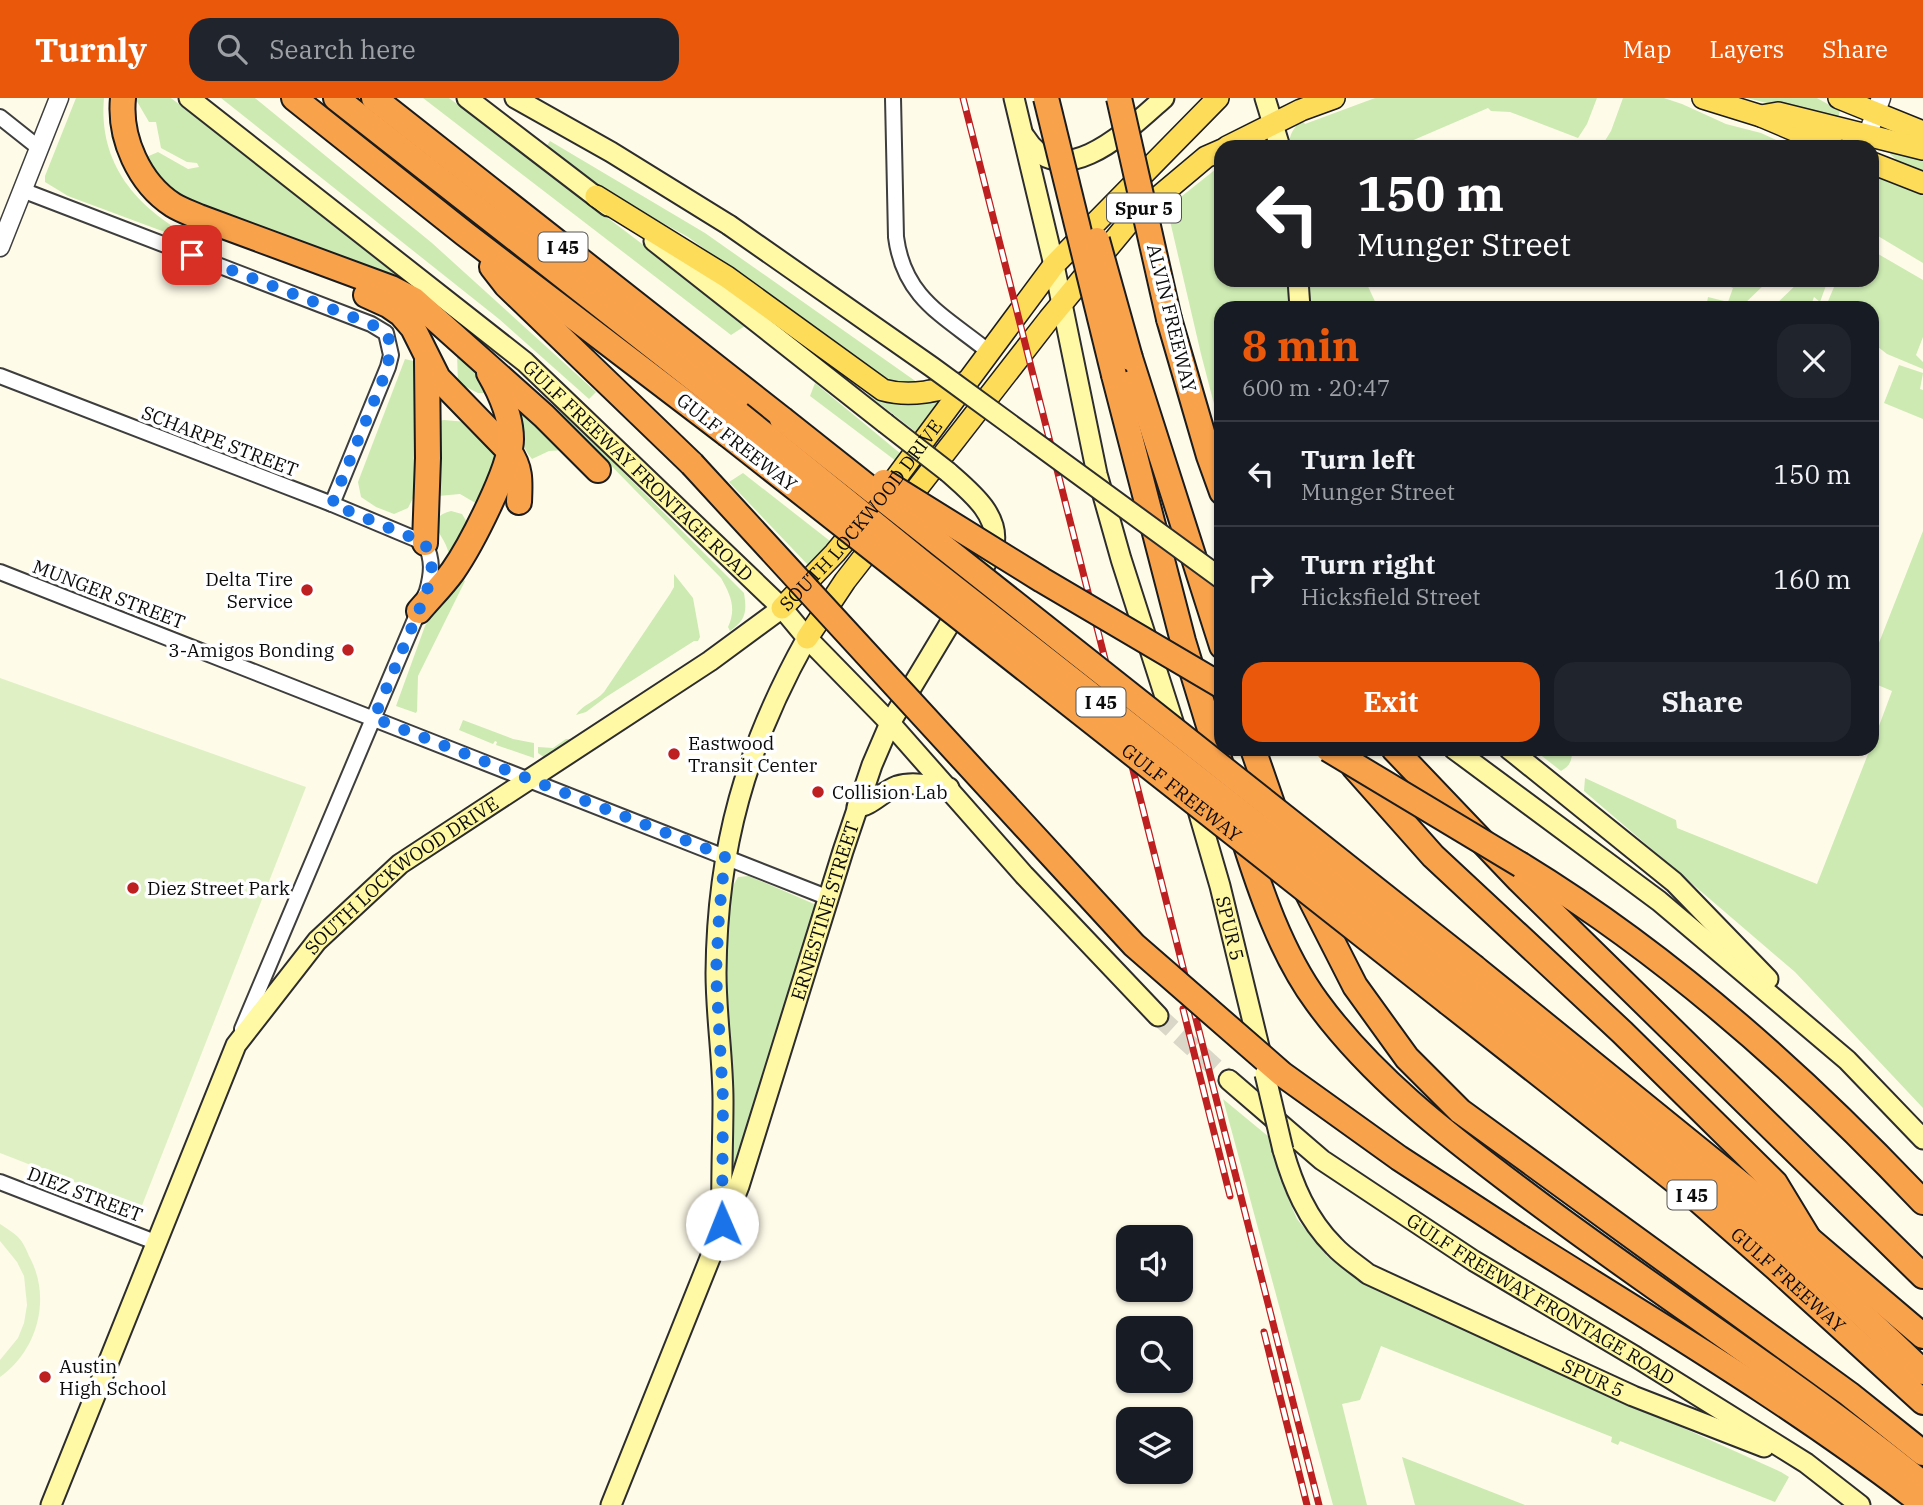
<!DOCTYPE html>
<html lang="en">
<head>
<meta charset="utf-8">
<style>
	:root { --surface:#171b24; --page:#20242c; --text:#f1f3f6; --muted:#9ea1a6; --line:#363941; --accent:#ea580c }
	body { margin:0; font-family:"IBM Plex Serif",serif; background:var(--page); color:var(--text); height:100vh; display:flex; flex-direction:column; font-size:26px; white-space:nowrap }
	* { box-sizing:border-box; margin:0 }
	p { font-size:23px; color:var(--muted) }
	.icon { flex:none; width:38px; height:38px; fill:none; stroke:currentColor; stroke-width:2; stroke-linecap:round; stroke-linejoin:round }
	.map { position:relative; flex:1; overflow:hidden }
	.sheet { position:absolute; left:1214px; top:203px; width:665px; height:455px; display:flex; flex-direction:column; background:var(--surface); border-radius:21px; box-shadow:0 2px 5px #0004 }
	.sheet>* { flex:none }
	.banner { position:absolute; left:1214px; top:42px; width:665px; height:147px; border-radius:21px; box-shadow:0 2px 5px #0004; background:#202124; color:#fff; overflow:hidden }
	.fabs { position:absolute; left:1116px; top:1127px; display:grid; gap:14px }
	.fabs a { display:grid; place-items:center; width:77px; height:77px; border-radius:14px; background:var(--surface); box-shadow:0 2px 5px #0004; font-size:35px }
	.pin { position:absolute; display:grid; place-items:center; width:60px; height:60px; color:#fff; margin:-30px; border-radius:14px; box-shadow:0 4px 10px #0006 }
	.me { position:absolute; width:77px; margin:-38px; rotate:359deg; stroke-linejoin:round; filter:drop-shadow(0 0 5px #0008) }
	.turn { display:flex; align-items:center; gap:24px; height:147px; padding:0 28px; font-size:32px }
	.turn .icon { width:91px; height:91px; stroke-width:2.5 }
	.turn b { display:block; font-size:49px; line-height:60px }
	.round { display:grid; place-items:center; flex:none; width:74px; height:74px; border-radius:21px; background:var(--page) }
	.overview { display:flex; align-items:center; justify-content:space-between; height:119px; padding:0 28px }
	h1 { font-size:42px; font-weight:800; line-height:52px; color:var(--accent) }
	.action { display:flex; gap:14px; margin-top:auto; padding:14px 28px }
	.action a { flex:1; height:80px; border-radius:21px; background:var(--accent); color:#fff; font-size:28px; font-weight:800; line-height:80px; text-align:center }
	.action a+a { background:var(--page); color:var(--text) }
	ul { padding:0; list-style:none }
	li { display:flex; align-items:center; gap:21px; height:105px; padding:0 28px; border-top:2px solid var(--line) }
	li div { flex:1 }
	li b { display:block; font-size:26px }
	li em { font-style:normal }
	header { display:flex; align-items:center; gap:42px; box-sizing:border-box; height:98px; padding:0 35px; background:var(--accent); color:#fff }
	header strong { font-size:33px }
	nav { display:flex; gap:38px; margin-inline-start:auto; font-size:24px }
	.search { width:490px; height:63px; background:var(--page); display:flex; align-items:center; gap:18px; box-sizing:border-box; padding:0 24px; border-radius:21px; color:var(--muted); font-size:26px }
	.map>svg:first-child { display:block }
	.green { fill:#cdeab2 }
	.pitch { fill:#dff1c4 }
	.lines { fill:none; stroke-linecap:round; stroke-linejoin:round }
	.secondary-tunnel { stroke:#dad7c8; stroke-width:19; stroke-dasharray:19 10; stroke-linecap:butt }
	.minor-casing { stroke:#3e3e3e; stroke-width:18 }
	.tertiary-casing { stroke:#3e3e3e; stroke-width:21 }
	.secondary-casing { stroke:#2d2d2d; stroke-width:23 }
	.primary-casing { stroke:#1c1c1c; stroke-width:24 }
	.motorway-casing { stroke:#1c1c1c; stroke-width:28 }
	.minor { stroke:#fff; stroke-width:14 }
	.tertiary { stroke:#fff; stroke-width:18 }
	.secondary { stroke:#fff8a4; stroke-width:19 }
	.primary { stroke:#fddc5a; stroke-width:21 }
	.motorway { stroke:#f9a24c; stroke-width:24 }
	.rail-casing { stroke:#be1f21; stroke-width:7 }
	.rail { stroke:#fff; stroke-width:4.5; stroke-dasharray:13; stroke-linecap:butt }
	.secondary-bridge-casing { stroke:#2d2d2d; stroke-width:23; stroke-linecap:butt }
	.motorway-bridge-casing { stroke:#1c1c1c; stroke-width:28; stroke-linecap:butt }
	.secondary-bridge { stroke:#fff8a4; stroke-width:19 }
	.motorway-bridge { stroke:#f9a24c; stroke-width:24 }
	.route { stroke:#1a73e8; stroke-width:12; stroke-dasharray:0 21.6 }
	.poi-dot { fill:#be1f21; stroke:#fff; stroke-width:2.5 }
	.labels { text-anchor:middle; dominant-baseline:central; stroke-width:7; stroke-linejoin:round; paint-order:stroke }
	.shield { fill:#fff; stroke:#545454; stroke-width:2 }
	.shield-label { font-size:18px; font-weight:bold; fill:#0b0b0b }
	.street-label { font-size:19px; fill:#0b0b0b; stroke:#fff }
	.poi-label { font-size:19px; fill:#0b0b0b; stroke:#fff; text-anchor:start }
</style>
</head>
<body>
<header>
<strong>Turnly</strong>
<div class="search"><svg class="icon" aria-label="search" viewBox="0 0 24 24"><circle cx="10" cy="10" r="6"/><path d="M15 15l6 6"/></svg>Search here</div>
<nav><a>Map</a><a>Layers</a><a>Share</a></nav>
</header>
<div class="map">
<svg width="1923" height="1407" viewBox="0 0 1923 1407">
	<rect width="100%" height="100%" fill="#fffbe9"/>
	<!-- green -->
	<g class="green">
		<path d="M76,0h28c-6,66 33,110 87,139l-2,4 -121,-45 -23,-14v-6z"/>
		<path d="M135,0h36l265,206 149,130 159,159c3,19 2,27 -14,38l-2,-4c9,-19 2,-33 -7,-49l-132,-135 -151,-133 -246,-104 -22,-15 -26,-33 14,-6 30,17 11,-2 -2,-4 -10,-1 -26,-14 -5,-26h-7z"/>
		<path d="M221,0h34l177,145 164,149 -7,7 -90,-80z"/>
		<path d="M423,0h26l299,226 -17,11z"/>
		<path d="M1375,0h222l-10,26 -9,14 -68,-26 -19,-1 -3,-3 -79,34 1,5h-121c0,-12 4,-19 13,-27l3,4z"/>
		<path d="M1623,0h41l18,6 44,20 35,9 30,14h-190l10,-16z"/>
		<path d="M1747,0h70l23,13 -3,10z"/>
		<path d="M550,43l155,92 216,152 -32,-2 -201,-146 -76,-42 -66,-48z"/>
		<path d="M1892,49l31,7v19l-22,-9 -11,-10z"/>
		<path d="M1221,67l1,115h67l2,28h-69l-1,123 -20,-77 -34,-146z"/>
		<path d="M1874,76l49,20v69l-50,-30 -1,-58z"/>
		<path d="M1873,153l50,29v57l-7,18 7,7v7l-36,-15 -14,-11 -1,-35h-43l-3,-2 11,-26h35z"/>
		<path d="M1307,182h58l13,28h-70z"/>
		<path d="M1719,182h50l-29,28h-21l-12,-6 1,-5 20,5 5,-14 -15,-6z"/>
		<path d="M1801,182h27l-8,22 -6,-5 -4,11h-38z"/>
		<path d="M457,256l16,8 18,31h-13l-20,-10z"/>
		<path d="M405,261l8,2 2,133 -7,14 -14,6 -18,-7 -15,-10 -3,-15z"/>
		<path d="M1899,267l24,8 -3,16 3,1v29l-39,-16z"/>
		<path d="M815,285l86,71 -5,7 -86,-65z"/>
		<path d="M867,296l22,8 51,-4 -24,34z"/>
		<path d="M517,315l17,5 31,32 -16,1 -17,8c-11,-12 -13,-30 -15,-46z"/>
		<path d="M444,322l23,2 27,28 2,14 -17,41 -19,-11 -22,2 1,-75z"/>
		<path d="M743,375l87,68 -21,25 -80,-84z"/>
		<path d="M451,413l11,3 6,10 -18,36c-1,-4 -1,-8 -3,-12 -4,-14 -25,-29 4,-37z"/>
		<path d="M1923,433v577l-128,-136 -211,-181 1,-13 91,42 1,8 140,56 53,-135h2l1,-7 19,-51 -19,-8v-25z"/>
		<path d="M674,476l19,24 7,39 -2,4h-4l-88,56 -20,15 -10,3c7,-11 19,-13 28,-23l66,-98 4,-7z"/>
		<path d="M459,479l6,4 -47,95 -1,35 -1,2 -20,-7 29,-80 12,-22z"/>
		<path d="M463,622l50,19 21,4v15l-38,-13 1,-3 -2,-1 -2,3 -34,-14z"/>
		<path d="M566,641h8l-29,19 -7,-5v-6l15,1z"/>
		<path d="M1533,651h39c0,11 -1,16 -11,22z"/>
		<path d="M749,778l72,31 -90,274 3,-64 -1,-45 -7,-79 1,-48 4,-56 7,-12z"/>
		<path d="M1223,1001l46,38 11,42 17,40 30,37 37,28 417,188 8,5 -14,25 -155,-61 -2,4 -7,-3 1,-5 -231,-91 -21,54 -18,4 25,101h-34z"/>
		<path d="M1402,1359l123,48h-110z"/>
	</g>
	<!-- pitch -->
	<g class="pitch">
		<path d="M0,580l306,109 -165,421 -141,-55z"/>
		<path d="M0,1126c6,4 13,8 18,13 5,5 8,12 11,19 23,41 9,94 -29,121v-17l18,-22 6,-15 3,-18 -3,-29 -7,-14 -17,-21z"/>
	</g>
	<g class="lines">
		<!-- secondary-tunnel -->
		<path class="secondary-tunnel" d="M1158,918l71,64"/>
		<defs>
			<g id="minor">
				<path d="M893,0l3,139c8,62 49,79 93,115"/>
				<path d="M0,19l39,31"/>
				<path d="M22,92l349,134 15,9 5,22 -3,12 -56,137"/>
				<path d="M0,278l332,128 93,39c8,17 7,30 2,48l-185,438"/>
				<path d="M0,474l829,326"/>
				<path d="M0,1084l155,60"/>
			</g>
			<g id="tertiary">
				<path d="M1863,49l18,-49"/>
				<path d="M0,149l59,-149"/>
			</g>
			<g id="secondary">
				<path id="s1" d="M189,0l336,264 257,246 25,30 83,85 134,152 134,141"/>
				<path d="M467,0l141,108"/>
				<path d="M515,0l96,54 118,73"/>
				<path d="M1014,0l40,167 43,209 24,85 56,175"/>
				<path d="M1265,0l15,49"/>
				<path d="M1025,39c37,60 106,-10 139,-39"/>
				<path d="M654,143l231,182"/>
				<path d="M1298,182l2,28"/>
				<path d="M1454,651l205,152 188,159 76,79"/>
				<path d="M1509,651l165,133 94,97"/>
				<path id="s2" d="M1195,702l25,86 42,173"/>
				<path d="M857,709c13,0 26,-16 40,-21 16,-5 35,0 52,2"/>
				<path id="s3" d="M1229,982l93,80 152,101 162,96 170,106 54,42"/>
				<path id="s4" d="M1283,1052c10,35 24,69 51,96 10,11 23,19 34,28l265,122 131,51"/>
				<path d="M722,1120c-1,-39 1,-78 1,-117 0,-43 -7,-85 -7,-128 1,-126 30,-226 91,-335"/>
				<path id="s5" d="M51,1407l185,-460 81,-104 83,-77 310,-203 72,-53"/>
				<path id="s6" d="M611,1407l128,-319 104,-335 29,-86 18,-42 95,-158c3,-6 7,-13 9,-20 6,-31 -26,-55 -46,-73"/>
			</g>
			<g id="primary">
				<path d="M1703,0l58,18 73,31"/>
				<path d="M1839,0l84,34"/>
				<path d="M1761,18l17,-3 145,36"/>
				<path d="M1227,49l74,-37 33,-12"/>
				<path d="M1872,65l51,20"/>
				<path d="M596,98l131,81 156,113c29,8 56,0 84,-8"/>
				<path id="s7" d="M782,510l53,-55 52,-63 167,-225 164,-167"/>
				<path d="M807,540l38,-57 204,-262 82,-99 75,-63 16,-7"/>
			</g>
			<g id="motorway">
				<path d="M123,0c-4,40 16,85 50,107 8,5 17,8 26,12l192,71 23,12 130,116 54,54"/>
				<path d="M294,0l171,136 262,200"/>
				<path d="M336,0l403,316"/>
				<path d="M374,0l408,321"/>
				<path d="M492,169l14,18 186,179"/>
				<path d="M366,197l22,10 13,9 12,14 25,50 71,73c12,17 11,30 10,51"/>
				<path d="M1169,221l40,137 13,36"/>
				<path d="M1130,260l92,288"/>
				<path d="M1114,277l69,266 42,137"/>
				<path d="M425,445l3,-85 -1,-97"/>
				<path d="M419,513c11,-13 24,-26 34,-40 18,-26 58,-103 58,-132 0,-23 -11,-47 -22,-66"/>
				<path d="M1253,651l24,69"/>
				<path d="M1394,651l125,131 404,396"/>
				<path d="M1354,669l79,89 189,176 153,151 34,56"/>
				<path d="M1242,735c18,57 39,120 75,169 54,74 128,131 201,186 133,101 275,190 405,296"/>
				<path d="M1521,767c149,91 282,210 402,337"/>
				<path d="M1303,786l52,102 52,72 53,53 389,283 74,59"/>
				<path d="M1475,870l334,271 114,97"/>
				<path d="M1465,890c157,123 315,245 458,384"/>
				<path id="s8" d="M1449,905l239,188 88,77 147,134"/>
				<path d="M1523,1141c135,85 273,167 400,265"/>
			</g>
		</defs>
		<!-- minor casing -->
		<use href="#minor" class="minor-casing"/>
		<!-- tertiary casing -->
		<use href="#tertiary" class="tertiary-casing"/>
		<!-- secondary casing -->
		<use href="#secondary" class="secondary-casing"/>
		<!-- primary casing -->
		<use href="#primary" class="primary-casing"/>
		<!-- motorway casing -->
		<use href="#motorway" class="motorway-casing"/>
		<!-- minor -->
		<use href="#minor" class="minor"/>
		<!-- tertiary -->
		<use href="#tertiary" class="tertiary"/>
		<!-- secondary -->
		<use href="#secondary" class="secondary"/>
		<!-- primary -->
		<use href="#primary" class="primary"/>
		<!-- motorway -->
		<use href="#motorway" class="motorway"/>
		<defs>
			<g id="rail">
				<path d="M963,0l356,1407"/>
				<path d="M1183,911l47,187"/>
				<path d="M1264,1234l43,173"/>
			</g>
		</defs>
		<!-- rail casing -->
		<use href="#rail" class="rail-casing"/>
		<!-- rail -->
		<use href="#rail" class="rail"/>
		<defs>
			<g id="secondary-bridge">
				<path d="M729,127l203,142 290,212"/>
				<path d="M885,325l63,49"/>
				<path d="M1265,976l18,76"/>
			</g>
			<g id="motorway-bridge">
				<path d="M1046,0l68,277"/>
				<path d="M1119,0l50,221"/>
				<path d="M1097,142l33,118"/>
				<path d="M739,316l185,150 541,424"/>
				<path d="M782,321l693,549"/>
				<path id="s9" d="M727,336l722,569"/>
				<path d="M692,366l442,481 148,129 117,84 124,81"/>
				<path d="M884,384l158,98 180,106"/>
				<path d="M1328,651l193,116"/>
			</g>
		</defs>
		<!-- secondary-bridge casing -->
		<use href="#secondary-bridge" class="secondary-bridge-casing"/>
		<!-- motorway-bridge casing -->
		<use href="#motorway-bridge" class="motorway-bridge-casing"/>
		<!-- secondary-bridge -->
		<use href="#secondary-bridge" class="secondary-bridge"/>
		<!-- motorway-bridge -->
		<use href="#motorway-bridge" class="motorway-bridge"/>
	</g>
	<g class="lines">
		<!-- route -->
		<path class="route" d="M192,157l179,69 15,9 4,9 -2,25 -56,137 93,39 7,22 -5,26 -53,127 351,138 -6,60 -3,57 7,126 -1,125"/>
	</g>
	<!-- markers -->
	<g class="poi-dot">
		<circle cx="307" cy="492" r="7"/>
		<circle cx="348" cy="552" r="7"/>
		<circle cx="674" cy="656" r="7"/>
		<circle cx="818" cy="694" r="7"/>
		<circle cx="133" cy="790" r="7"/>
		<circle cx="45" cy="1279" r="7"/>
	</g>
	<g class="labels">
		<!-- shield labels -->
		<g class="shield">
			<rect x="1107" y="95.5" width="74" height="29" rx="5"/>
			<rect x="538.5" y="134.5" width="49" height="29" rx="5"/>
			<rect x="1076.5" y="589.5" width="49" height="29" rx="5"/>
			<rect x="1667.5" y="1082.5" width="49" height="29" rx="5"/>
		</g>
		<g class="shield-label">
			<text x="1144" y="110">Spur 5</text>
			<text x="563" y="149">I 45</text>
			<text x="1101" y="604">I 45</text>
			<text x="1692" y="1097">I 45</text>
		</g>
		<!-- street labels -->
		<g class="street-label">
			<text transform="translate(1172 220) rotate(76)">ALVIN FREEWAY</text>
			<text transform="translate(220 343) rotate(21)">SCHARPE STREET</text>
			<text transform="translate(737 344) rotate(38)">GULF FREEWAY</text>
			<text stroke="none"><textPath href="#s1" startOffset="584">GULF FREEWAY FRONTAGE ROAD</textPath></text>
			<text stroke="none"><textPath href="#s7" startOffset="122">SOUTH LOCKWOOD DRIVE</textPath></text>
			<text transform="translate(109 496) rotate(21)">MUNGER STREET</text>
			<text stroke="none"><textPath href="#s9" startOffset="579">GULF FREEWAY</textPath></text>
			<text stroke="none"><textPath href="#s5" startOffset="735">SOUTH LOCKWOOD DRIVE</textPath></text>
			<text stroke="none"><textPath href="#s6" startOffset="632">ERNESTINE STREET</textPath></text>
			<text stroke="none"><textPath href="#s2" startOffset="133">SPUR 5</textPath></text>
			<text transform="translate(85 1096) rotate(21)">DIEZ STREET</text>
			<text stroke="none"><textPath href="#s8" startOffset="438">GULF FREEWAY</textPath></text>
			<text stroke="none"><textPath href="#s3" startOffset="382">GULF FREEWAY FRONTAGE ROAD</textPath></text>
			<text stroke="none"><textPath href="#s4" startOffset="402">SPUR 5</textPath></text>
		</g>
		<!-- poi labels -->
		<g class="poi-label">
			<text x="293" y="481" text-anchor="end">Delta Tire<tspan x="293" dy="22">Service</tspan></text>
			<text x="334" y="552" text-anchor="end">3-Amigos Bonding</text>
			<text x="688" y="645">Eastwood<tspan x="688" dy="22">Transit Center</tspan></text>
			<text x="832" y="694">Collision Lab</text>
			<text x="147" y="790">Diez Street Park</text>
			<text x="59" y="1268">Austin<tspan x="59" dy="22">High School</tspan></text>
		</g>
	</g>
</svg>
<div class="fabs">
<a><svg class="icon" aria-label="sound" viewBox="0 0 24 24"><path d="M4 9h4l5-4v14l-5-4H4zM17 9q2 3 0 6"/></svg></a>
<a><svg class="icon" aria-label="search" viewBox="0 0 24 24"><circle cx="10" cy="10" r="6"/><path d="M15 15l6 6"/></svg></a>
<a><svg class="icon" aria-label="layers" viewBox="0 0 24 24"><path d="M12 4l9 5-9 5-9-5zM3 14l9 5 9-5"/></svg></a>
</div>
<div class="pin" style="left:192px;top:157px;background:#d93025"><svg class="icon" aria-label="arrive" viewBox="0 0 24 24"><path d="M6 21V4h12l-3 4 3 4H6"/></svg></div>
<svg class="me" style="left:722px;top:1126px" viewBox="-20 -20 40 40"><circle r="19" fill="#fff"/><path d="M0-13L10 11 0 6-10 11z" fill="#1a73e8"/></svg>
<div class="banner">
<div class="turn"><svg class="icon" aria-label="left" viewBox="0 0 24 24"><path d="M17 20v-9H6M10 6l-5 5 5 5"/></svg><div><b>150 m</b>Munger Street</div></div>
</div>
<section class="sheet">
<div class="overview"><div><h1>8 min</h1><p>600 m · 20:47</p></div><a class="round"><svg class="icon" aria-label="close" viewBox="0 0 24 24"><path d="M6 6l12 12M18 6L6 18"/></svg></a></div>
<ul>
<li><svg class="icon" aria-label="left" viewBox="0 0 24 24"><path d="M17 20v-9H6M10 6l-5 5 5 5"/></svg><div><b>Turn left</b><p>Munger Street</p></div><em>150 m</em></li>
<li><svg class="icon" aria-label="right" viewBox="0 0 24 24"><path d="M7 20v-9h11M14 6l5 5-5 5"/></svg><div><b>Turn right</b><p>Hicksfield Street</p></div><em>160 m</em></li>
</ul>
<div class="action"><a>Exit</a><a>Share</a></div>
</section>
</div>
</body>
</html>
